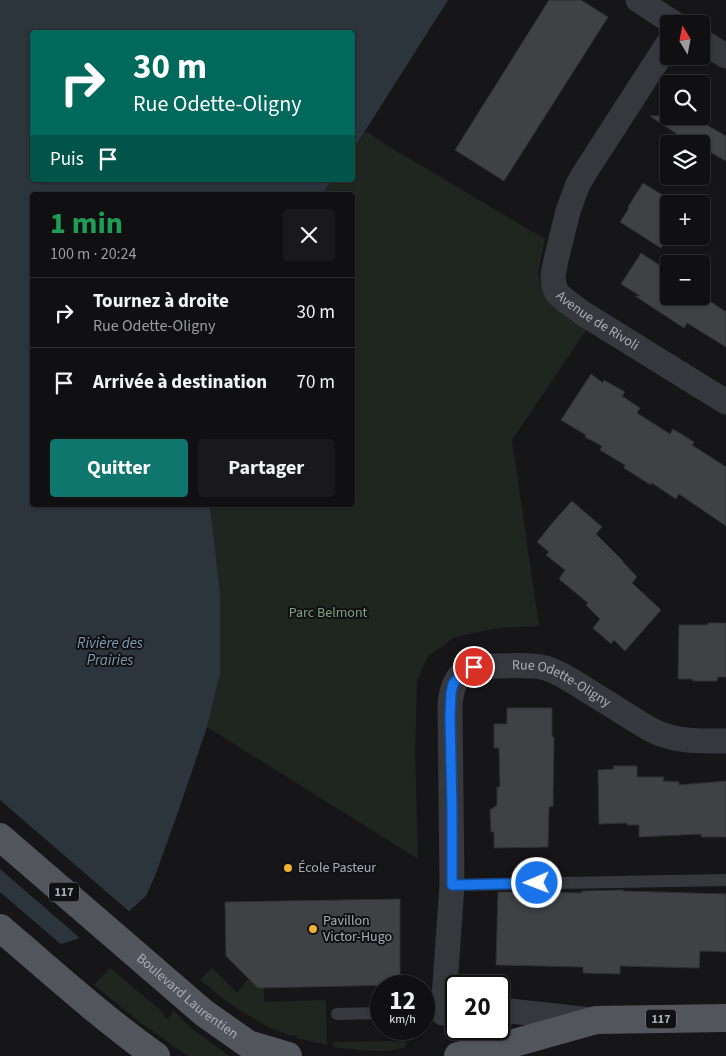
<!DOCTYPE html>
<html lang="fr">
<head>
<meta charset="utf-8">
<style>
	:root { --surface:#101012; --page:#19191b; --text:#f1f3f6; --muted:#9c9d9f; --line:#303032; --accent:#0f766e }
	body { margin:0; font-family:"Source Sans 3",sans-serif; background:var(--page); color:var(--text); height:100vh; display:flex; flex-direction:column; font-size:19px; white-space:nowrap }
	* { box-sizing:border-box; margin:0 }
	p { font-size:16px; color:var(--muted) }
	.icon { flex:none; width:28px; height:28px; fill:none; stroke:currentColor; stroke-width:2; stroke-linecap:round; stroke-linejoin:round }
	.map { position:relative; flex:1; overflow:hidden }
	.details { position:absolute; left:30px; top:192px; width:325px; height:315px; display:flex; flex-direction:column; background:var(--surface); border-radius:5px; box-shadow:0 1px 4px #0004,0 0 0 1px var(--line) }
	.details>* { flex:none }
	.guide { position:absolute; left:30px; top:30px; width:325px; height:152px; border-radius:5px; box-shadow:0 1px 4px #0004,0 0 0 1px var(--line); background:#00695c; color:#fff; overflow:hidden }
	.needle { width:32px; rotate:350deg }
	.controls { position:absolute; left:660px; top:15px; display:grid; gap:10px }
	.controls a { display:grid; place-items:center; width:50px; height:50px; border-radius:5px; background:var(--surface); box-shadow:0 1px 4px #0004,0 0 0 1px var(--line); font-size:25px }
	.speed { position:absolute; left:370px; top:975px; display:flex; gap:10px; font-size:25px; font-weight:700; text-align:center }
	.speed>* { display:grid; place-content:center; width:65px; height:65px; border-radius:50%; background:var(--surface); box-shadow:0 1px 4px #0004,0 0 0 1px var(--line); line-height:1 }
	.speed small { font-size:12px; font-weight:400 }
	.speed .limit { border:2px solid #111; border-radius:8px; background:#fff; color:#111 }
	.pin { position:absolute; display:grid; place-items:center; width:42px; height:42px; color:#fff; margin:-21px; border:2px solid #fff; border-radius:50%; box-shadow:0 1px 5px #0007 }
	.me { position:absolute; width:55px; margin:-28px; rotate:269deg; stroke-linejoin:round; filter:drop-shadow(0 0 4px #0008) }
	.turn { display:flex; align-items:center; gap:18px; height:105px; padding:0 20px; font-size:22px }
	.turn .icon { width:65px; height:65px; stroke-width:2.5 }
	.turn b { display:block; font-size:35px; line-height:42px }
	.then { display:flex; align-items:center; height:48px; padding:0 20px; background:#0003; gap:10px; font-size:19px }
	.round { display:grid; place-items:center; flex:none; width:52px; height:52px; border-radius:5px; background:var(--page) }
	.head { display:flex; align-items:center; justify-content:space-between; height:85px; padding:0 20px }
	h1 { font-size:30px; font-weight:700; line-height:38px; color:#1e9e55 }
	.button { display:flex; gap:10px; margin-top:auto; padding:10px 20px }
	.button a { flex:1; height:58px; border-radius:5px; background:var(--accent); color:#fff; font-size:20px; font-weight:700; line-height:58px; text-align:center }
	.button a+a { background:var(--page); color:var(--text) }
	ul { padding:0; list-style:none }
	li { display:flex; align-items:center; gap:15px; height:70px; padding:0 20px; border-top:1px solid var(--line) }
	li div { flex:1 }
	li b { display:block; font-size:19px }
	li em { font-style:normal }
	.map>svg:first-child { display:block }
	.green { fill:#1e261f }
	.water { fill:#2c353c }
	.pier { fill:#161618 }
	.building { fill:#404145; stroke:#303034 }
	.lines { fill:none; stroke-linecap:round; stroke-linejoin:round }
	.service { stroke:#37383d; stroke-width:12 }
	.minor { stroke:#37383d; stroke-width:25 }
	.primary { stroke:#53555c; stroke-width:28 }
	.route-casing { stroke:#114b97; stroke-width:12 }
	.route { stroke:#1a73e8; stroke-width:9 }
	.poi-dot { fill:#f2b134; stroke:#111113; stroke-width:2 }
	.labels { text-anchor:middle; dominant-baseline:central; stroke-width:4; stroke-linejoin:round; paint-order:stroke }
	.shield { fill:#111113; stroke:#7b7e86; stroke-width:1 }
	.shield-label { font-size:12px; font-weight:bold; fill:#a8adb8 }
	.street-label { font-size:14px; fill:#a8adb8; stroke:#111113 }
	.park-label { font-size:14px; fill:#7fa381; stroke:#111113 }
	.poi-label { font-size:14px; fill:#a8adb8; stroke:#111113; text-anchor:start }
	.water-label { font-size:15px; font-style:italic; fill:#7f9bb3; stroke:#111113 }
</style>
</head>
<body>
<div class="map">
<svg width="726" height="1056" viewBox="0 0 726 1056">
	<rect width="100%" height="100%" fill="#161618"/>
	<!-- green -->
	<g class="green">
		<path d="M366,131l17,12 162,96 -7,34 5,19 44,37 -75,111 27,186 -41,2 -43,9 -27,19 -11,25 -2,70 3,108 -211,-132 13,-53v-81l-10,-88h142v-310h-31l11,-15h20l1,-30z"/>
		<path d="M110,968l54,45v3l4,3 6,-8 17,17 38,28h-41l-47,-33 -47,-38z"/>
		<path d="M212,968l25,25 12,-15 15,9v15l62,-2 1,45 -31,-7 1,-2 -4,-1 -1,1c-35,-11 -64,-33 -92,-56z"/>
		<path d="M499,1022h12l1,4 -5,3 -50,12 -4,1 2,-18 1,-1v6h43z"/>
		<path d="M406,1041l-1,6c-17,7 -53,3 -71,0l-1,-5z"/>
	</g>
	<!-- water -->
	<path class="water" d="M0,0h448l-95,150 -1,-118h-320v148h300l-11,15h-289v310h178l10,88v81l-13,53 -29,85 -23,64 -9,20 -20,18 -19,11 -30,14 -19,6 -58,16z"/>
	<!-- pier -->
	<g class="pier">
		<path d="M0,800l131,113 -23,14 -27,12 -81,-70z"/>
		<path d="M0,892l63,54 -63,18z"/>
	</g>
	<!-- building -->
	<g class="building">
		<path d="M549,0h32l27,17 -104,164 -49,-31z"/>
		<path d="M650,116h60l-5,8 21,12v25l-25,-14v-3h-5l-3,-2 -1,2z"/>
		<path d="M643,183l26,16v36l-8,13 -41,-26 9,-14 -1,-1z"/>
		<path d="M641,253l21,14 -2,3 9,5v21h33l24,16v35l-39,-24 -3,5 -49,-32h5l-19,-12z"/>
		<path d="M591,374l12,9 1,-3 21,12 -3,4 18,12 -3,5 33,21 3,-5 21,13 -2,3 34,22v59l-47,-32 -3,5 -24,-16 -1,2 -27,-17 1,-3 -25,-15 2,-4 -17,-9 1,-2 -25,-15z"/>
		<path d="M572,501l30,26 -6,7 27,27v1l14,15 -5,6 29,27 -36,41 -11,-11 -3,4 -18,-16 7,-9 -14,-14 2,-2 -29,-24 6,-9 -19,-15 3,-3 -12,-10 17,-21z"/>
		<path d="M708,623h18v54h-8l-1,4h-24l-1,-2h-14l1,-54h28z"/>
		<path d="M507,708h45v29h2l-1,69 -4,1 -1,40 -54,1v-16h-3l-1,-22 7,-5v-18h3l-1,-39h-5v-24h13z"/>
		<path d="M613,766h24v11h27l-1,4 16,1v3l47,-4v56h-25v-3l-62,3v-12h-12v-2l-28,1 -1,-54 16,-1z"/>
		<path d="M623,890v1l103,3v58l-26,-1 -1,17 -79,-2v8l-37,-1v-6l-87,-2 2,-73h33l51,1v-2z"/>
		<path d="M400,899v86l-142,3 -32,-32 -1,-54z"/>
	</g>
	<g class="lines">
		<!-- service -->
		<g class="service">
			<path d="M452,885l274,-5"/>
			<path d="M424,1013h19"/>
			<path d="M337,1014l44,-1"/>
		</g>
		<!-- minor -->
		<g class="minor">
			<path d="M638,0l37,24"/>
			<path d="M701,41l25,15"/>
			<path id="s1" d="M669,42l-82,127 -9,15 -10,27 -12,49 -3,15 1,11 3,7 9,8 18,13 142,88"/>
			<path d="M499,1011h11l81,9"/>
			<path id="s2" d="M456,1012l-13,1 9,-128 -2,-181c3,-31 16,-39 46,-38 15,0 35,-2 49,2 13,3 23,11 34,17 15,10 31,19 46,29 11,6 21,14 33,19 22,9 44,8 68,8"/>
		</g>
		<!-- primary -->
		<g class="primary">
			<path id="s3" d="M0,837l204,176 44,31 40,12"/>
			<path d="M0,928c51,43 101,89 156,128"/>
			<path d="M458,1056l56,-13 82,-23 130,-2"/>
		</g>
	</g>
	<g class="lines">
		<defs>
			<path id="route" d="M474,667l-9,4 -6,6 -6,7 -2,9 -1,23 2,93v76l85,-2"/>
		</defs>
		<!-- route casing -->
		<use href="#route" class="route-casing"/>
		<!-- route -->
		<use href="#route" class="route"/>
	</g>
	<!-- markers -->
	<g class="poi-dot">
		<circle cx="288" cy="868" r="5"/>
		<circle cx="313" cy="929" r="5"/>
	</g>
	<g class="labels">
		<!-- shield labels -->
		<g class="shield">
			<rect x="49" y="882.5" width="30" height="19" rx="4"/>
			<rect x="646" y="1009.5" width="30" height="19" rx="4"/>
		</g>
		<g class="shield-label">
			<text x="64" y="892">117</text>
			<text x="661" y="1019">117</text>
		</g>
		<!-- street labels -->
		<g class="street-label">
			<text stroke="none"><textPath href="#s1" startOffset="331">Avenue de Rivoli</textPath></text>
			<text stroke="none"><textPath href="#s2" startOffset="461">Rue Odette-Oligny</textPath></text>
			<text stroke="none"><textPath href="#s3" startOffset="246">Boulevard Laurentien</textPath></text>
		</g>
		<!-- park labels -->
		<g class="park-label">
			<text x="328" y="613">Parc Belmont</text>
		</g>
		<!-- poi labels -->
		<g class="poi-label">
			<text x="298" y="868">École Pasteur</text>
			<text x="323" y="921">Pavillon<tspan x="323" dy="16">Victor-Hugo</tspan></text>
		</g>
		<!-- water labels -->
		<g class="water-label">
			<text x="110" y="643">Rivière des<tspan x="110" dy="17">Prairies</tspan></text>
		</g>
	</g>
</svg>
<div class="controls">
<a><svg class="needle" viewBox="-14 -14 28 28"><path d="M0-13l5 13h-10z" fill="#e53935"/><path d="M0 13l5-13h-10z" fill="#9c9d9f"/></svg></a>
<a><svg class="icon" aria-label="search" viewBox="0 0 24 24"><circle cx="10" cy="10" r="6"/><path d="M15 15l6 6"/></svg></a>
<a><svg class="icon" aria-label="layers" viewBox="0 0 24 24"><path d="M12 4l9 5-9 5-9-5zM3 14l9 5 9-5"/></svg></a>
<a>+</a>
<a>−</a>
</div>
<div class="speed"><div>12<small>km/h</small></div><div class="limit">20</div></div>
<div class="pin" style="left:474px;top:667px;background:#d93025"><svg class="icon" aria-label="arrive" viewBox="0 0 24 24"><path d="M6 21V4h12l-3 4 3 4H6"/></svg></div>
<svg class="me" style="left:537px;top:883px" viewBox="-20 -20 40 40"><circle r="17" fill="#1a73e8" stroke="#fff" stroke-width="3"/><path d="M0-11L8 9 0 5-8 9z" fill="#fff"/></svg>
<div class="guide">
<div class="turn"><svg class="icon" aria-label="right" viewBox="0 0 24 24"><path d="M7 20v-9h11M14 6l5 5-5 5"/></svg><div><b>30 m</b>Rue Odette-Oligny</div></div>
<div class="then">Puis<svg class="icon" aria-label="arrive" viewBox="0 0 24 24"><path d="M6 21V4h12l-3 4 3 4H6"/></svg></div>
</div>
<section class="details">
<div class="head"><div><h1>1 min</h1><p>100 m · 20:24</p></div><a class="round"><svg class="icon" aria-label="close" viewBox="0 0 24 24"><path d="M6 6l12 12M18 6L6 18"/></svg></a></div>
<ul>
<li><svg class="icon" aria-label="right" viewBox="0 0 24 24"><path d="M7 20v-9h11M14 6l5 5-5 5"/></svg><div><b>Tournez à droite</b><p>Rue Odette-Oligny</p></div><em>30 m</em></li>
<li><svg class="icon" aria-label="arrive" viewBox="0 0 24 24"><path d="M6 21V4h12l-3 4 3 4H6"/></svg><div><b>Arrivée à destination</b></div><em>70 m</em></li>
</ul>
<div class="button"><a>Quitter</a><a>Partager</a></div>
</section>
</div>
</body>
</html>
